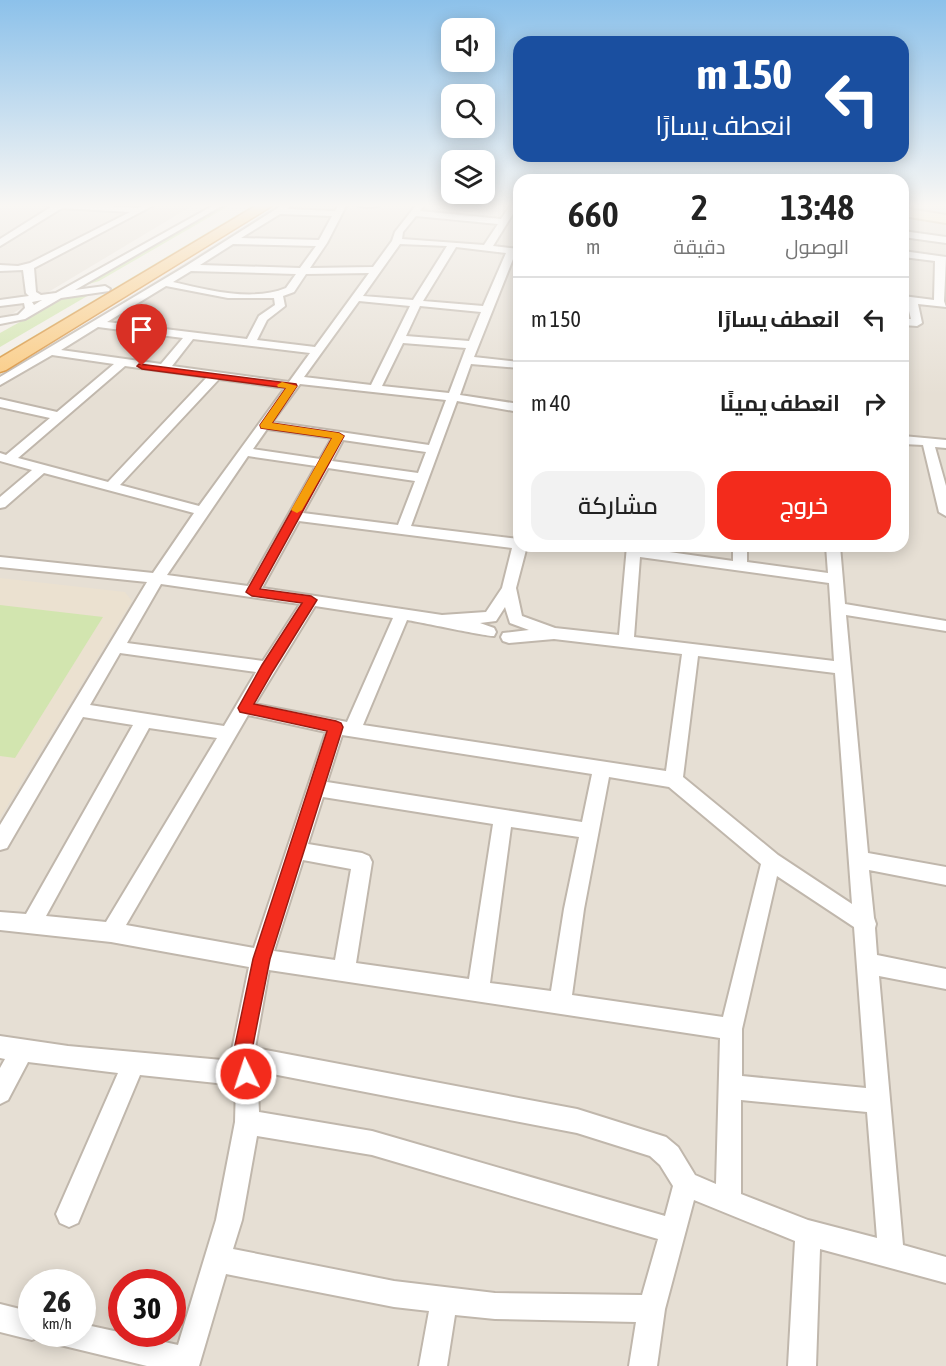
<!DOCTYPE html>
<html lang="ar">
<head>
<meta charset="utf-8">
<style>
	:root { --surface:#fff; --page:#f2f2f2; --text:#222; --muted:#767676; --line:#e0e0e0; --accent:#f32b1c }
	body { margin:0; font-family:"Asap Condensed",Cairo,sans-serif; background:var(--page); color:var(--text); direction:rtl; height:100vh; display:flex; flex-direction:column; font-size:22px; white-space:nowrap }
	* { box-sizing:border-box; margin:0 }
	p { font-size:20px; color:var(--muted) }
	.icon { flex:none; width:33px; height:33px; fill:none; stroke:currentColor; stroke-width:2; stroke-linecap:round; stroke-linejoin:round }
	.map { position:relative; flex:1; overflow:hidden; direction:ltr }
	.panel { position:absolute; left:513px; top:174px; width:396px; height:378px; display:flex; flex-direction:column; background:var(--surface); border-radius:18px; box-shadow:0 3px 15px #0003; direction:rtl }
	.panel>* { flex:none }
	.banner { position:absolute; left:513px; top:36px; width:396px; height:126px; border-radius:18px; box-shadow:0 3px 15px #0003; direction:rtl; background:#1a4fa0; color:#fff; overflow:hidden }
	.tools { position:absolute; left:441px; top:18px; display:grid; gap:12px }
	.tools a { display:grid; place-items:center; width:54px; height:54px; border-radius:12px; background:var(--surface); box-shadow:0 3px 15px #0003; font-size:30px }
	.speed { position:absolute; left:18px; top:1269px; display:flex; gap:12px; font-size:30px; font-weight:700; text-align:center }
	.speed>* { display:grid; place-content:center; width:78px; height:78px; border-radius:50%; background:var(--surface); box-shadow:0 3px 15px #0003; line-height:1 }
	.speed small { font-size:15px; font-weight:400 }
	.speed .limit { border:9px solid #d22; background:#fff; color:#111 }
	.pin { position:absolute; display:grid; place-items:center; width:51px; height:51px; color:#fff; margin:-62px -26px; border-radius:50% 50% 50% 0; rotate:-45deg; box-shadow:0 0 6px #0007 }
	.pin .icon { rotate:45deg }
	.me { position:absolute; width:66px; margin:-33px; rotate:356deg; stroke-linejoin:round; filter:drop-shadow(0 0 4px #0008) }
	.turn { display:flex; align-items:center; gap:21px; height:126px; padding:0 18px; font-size:27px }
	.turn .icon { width:78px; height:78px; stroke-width:2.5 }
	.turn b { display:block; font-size:42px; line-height:51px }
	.eta { display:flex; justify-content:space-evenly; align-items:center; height:102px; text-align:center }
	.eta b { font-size:36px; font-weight:600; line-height:42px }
	.cta { display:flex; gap:12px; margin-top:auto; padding:12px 18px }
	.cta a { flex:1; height:69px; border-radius:18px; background:var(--accent); color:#fff; font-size:24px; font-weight:600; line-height:69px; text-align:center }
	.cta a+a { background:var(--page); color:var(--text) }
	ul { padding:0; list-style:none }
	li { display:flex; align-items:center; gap:18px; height:84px; padding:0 18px; border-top:2px solid var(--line) }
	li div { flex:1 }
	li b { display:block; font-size:22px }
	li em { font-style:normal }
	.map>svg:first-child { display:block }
	.residential { fill:#e6dfd4; fill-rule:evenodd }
	.education { fill:#ebe1d0 }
	.green { fill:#d2e5af }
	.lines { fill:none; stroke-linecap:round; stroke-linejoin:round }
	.minor-casing { stroke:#c0b7ac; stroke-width:4 }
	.secondary-casing { stroke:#d1bd97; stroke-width:4 }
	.trunk-casing { stroke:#d8913a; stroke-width:3 }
	.minor { fill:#fff; fill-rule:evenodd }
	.secondary { fill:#fdebc5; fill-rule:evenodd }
	.trunk { fill:#faca80; fill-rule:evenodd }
	.route { fill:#f32b1c; stroke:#9e1c12; stroke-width:1.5 }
	.slow { fill:#f59e0b }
</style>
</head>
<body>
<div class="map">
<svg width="946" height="1366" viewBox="0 0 946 1366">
	<rect width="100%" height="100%" fill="#f2ede6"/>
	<!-- residential -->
	<g class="residential">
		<path d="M0,204h195l-195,117z"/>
		<path d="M281,204h238v342h384v-342h43v1162h-946v-988zM32,1282h50v52h-50zM122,1282h50v52h-50z"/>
	</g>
	<!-- education -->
	<path class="education" d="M0,578l125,14 7,9 -132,217z"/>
	<!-- green -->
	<g class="green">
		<path d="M215,204h17l-133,77 -10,3 -9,-3z"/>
		<path d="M255,204h7l-262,158v-6z"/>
		<path d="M89,295l-89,52v-14l65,-36z"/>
		<path d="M0,605l103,12 -88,141 -15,-2z"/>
	</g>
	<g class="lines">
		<defs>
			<g id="minor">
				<path d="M43,204h35l60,4 8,-4h10l-122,64 2,24 5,3 15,-2 160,-89h9l-150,86 30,-4 5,3 -1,2 -48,7 -36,21 -25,5v-6l18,-3 7,-7 -1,-5 -24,3v-6l29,-4 -3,-3 -3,-23 -23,1v-6l18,1 12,-3 100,-51 -68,-4 -62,38v-7l51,-32zM42,300l-8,5 -2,-3z"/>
				<path d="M284,204h9l-6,5 48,2 4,-7h8l-20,39 -17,25 63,-1 19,-26 3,-9 22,-28h8l-5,7 81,8 10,-15h8l-26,42 26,3v6l-4,-1 -41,103 45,5v6l-48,-4 -11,31 59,9v8l-62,-11 -46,125 108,13v7h8l-11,42 6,28 33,12 64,7 8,-89h14v2l92,13v-15h14v16l81,11 -2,-27h14l5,58 101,17v10l-100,-16 22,238 78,14v18l-77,-15 5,48 2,6 -1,4 2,27 69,14v20l-67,-13 24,269 43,12v26l-126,-34 -4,117h-28l7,-125 -101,-41 -29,109 -8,57h-28l7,-44 -141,-3 -40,-4 -8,51h-28l10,-55 -35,-4 -168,-33 -27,92h-52l-91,-22 -3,-10h29v-10l96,21 38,-125 19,-98 1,-37 -96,-10 -62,148 -9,4 -9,-4 -4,-9 62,-141 -90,-11 -20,38 -8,4v-36l5,-9 -5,-1v-22l68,10 165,15 -1,-11 17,-83 -138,-25 -111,-12v-18l26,2 107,-189 -50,-8 -76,131 -7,2v-25l147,-243 -147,-15v-10l153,16 41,-60 -150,-40 -39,34 -5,1v-11l32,-27 -32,-9v-8l6,2 44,-37 -50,-11v-8l57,13 57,-48 -62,-9 -52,30v-8l186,-111zM280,214l52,2 -13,24 -78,-2zM416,216l82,8 -14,21 -82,-6 1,-7zM233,244l83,2 -16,22 -100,-3zM400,244l47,2 -34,54 -50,-4zM456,247l50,6 -23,53 -60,-5zM191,271l105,3 -10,14c-34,14 -78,2 -113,-6zM369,273l-54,74 -58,-7 10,-20 18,-14 -2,-10 11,-4 12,-18zM166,286l62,12h46l1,7 -16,11 -12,23 -140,-17zM359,301l51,5 -39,79 -67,-8zM420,306l61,6 -12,29 -63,-5zM98,327l85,11 -22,26 -100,-14zM193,339l117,14 -21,29 -117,-16zM403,343l63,5 -17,45 -67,-7zM125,366l82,11 -99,105 -90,-24zM219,379l66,9 -86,118 -79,-21zM300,384l146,16 -17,45 -157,-23zM267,429l65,9 -12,21 -67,-10zM343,440l83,12 -8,21 -86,-12zM248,456l68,10 -68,120 -81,-11zM328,468l87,13 -17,44 -95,-12zM299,521l213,27 -10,40 -16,24 -44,3 -180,-27zM640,557l189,26 5,78 -200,-24zM161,584l139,20 -37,57 -136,-18zM315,606l78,12 -46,104 -92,-18zM505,607l5,16 19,7 -26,3 -2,4 2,4 6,2 45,-4 128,15 -16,117 -303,-46 44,-105c13,2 82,17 87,16l2,-4 -2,-4 -14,-5 16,-2zM120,653l136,19 -32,54 -134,-21zM698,656l137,17 17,231 -74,-49 -95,-78zM248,715l78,17 -72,216 -128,-23zM149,728l68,10 -111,184 -60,-6zM342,735l250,39 -10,48 -255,-40zM609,777l60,10 92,77 -38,153 -151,-22 12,-86zM323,797l170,27 -24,155 -113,-16 16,-101 -3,-6 -7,-3 -54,-9zM511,827l68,10 -15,72 -13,82 -61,-8zM303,860l48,9 -16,91 -61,-9zM777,876l77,51 12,161 -124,-12v-47zM269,970l451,68 -4,146 -21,-9 -17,-28 -12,-10 -89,-28 -322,-61zM257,1071l320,62 73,23 10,9 13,21 -8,30 -293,-85 -113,-19zM741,1100l126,12 10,126 -69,-18 -67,-26zM257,1136l115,19 286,84 -16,56 -147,-2 -101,-12 -161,-32 9,-29z"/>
				<path d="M355,204h27c-6,4 -21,4 -27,0z"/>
				<path d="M903,231l43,6v6l-43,-6z"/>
				<path d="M903,251l43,6 -2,44 2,6 -28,-3 4,19 -5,3 -14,-1v-6h8l-4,-16 -4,-1v-6l31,4 1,-39 -32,-4z"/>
				<path d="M903,436l43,4v8l-11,-1 11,39v30l-7,-4 -16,-67 -20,-1z"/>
				<path d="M0,1304l32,8v22h11l-1,2 -10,4 -32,-8z"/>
			</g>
			<path id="secondary" d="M903,208l43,7v8l-43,-7z"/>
			<path id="trunk" d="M259,204h16l-269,166 -6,2v-14z"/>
		</defs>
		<!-- minor casing -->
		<use href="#minor" class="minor-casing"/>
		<!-- secondary casing -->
		<use href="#secondary" class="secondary-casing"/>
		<!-- trunk casing -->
		<use href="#trunk" class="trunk-casing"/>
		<!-- minor -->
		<use href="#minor" class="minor"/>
		<!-- secondary -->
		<use href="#secondary" class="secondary"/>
		<!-- trunk -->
		<use href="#trunk" class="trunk"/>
	</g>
	<!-- sky -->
	<linearGradient id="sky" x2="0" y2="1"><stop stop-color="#8cc1ea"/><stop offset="0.52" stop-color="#f9f7f4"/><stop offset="1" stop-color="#f9f7f4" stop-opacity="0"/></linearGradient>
	<rect width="946" height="395" fill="url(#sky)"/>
	<!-- route -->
	<path class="route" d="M139,364l157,20 1,2 -25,37 67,10 5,3 -84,153 51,7 6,4 -44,71 -19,33 82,17 5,2 2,4 -73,232 -18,91 3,24 -2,7 -7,3 -7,-3 -5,-31 19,-91 74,-228 -87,-19 -2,-4 24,-43 40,-62 -50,-7 -6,-4 86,-154 -71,-10 -1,-3 26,-37 -144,-19 -5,-3z"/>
	<!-- slow -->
	<path class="slow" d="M282,382l15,4 -25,37 67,10 5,3 -42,74 -5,3 -6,-3 41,-72 -71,-10 -1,-3 26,-37 -8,-1 -1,-2z"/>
</svg>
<div class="tools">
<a><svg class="icon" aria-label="sound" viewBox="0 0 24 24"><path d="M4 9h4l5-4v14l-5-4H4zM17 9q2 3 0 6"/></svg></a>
<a><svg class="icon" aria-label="search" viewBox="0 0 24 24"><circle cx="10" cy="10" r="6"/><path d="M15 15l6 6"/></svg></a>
<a><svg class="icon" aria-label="layers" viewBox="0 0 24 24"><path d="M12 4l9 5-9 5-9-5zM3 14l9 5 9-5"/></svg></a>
</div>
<div class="speed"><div>26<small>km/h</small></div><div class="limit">30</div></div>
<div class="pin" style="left:142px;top:366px;background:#d93025"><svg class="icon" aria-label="arrive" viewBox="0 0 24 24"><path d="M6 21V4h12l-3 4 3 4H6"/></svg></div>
<svg class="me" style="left:246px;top:1074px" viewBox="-20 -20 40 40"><circle r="17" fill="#f32b1c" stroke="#fff" stroke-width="3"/><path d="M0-11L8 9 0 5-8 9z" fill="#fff"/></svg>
<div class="banner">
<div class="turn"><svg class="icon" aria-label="left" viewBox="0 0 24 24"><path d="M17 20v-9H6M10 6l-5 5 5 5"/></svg><div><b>150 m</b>انعطف يسارًا</div></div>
</div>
<section class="panel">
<div class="eta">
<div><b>13:48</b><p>الوصول</p></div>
<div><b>2</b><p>دقيقة</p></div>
<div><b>660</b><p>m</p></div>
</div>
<ul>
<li><svg class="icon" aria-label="left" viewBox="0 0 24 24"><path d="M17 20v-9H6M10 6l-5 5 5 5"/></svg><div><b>انعطف يسارًا</b></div><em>150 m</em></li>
<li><svg class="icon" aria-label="right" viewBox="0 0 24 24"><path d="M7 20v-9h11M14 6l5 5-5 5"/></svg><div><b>انعطف يمينًا</b></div><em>40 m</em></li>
</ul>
<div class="cta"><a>خروج</a><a>مشاركة</a></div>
</section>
</div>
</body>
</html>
